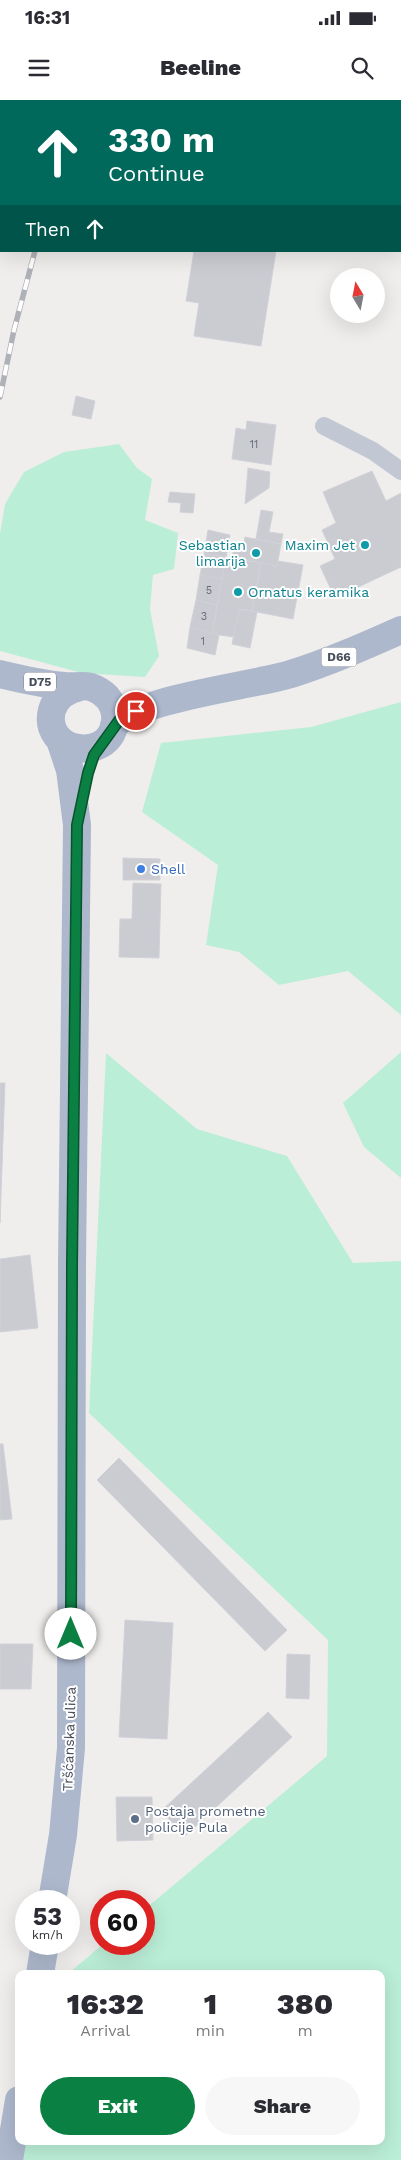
<!DOCTYPE html>
<html lang="en">
<head>
<meta charset="utf-8">
<style>
	:root { --surface:#fff; --page:#f7f7f7; --text:#2b2b33; --muted:#7c7c81; --accent:#0b8043 }
	body { margin:0; font-family:"Work Sans",sans-serif; background:var(--page); color:var(--text); height:100vh; display:flex; flex-direction:column; font-size:19px; white-space:nowrap }
	* { box-sizing:border-box; margin:0 }
	p { font-size:16px; color:var(--muted) }
	.icon { flex:none; width:28px; height:28px; fill:none; stroke:currentColor; stroke-width:2; stroke-linecap:round; stroke-linejoin:round }
	.map { position:relative; flex:1; overflow:hidden }
	.side { position:absolute; left:15px; top:1870px; width:370px; height:175px; display:flex; flex-direction:column; background:var(--surface); border-radius:10px; box-shadow:0 5px 20px #0002 }
	.side>* { flex:none }
	.top-card { position:absolute; left:0px; top:0px; width:401px; height:152px; box-shadow:0 5px 20px #0002; background:#00695c; color:#fff; overflow:hidden }
	.needle { width:32px; rotate:350deg }
	.fabs { position:absolute; left:330px; top:168px; display:grid; gap:10px }
	.fabs a { display:grid; place-items:center; width:55px; height:55px; border-radius:50%; background:var(--surface); box-shadow:0 5px 20px #0002; font-size:25px }
	.speed { position:absolute; left:15px; top:1790px; display:flex; gap:10px; font-size:25px; font-weight:700; text-align:center }
	.speed>* { display:grid; place-content:center; width:65px; height:65px; border-radius:50%; background:var(--surface); box-shadow:0 5px 20px #0002; line-height:1 }
	.speed small { font-size:12px; font-weight:400 }
	.speed .limit { border:8px solid #d22; background:#fff; color:#111 }
	.pin { position:absolute; display:grid; place-items:center; width:42px; height:42px; color:#fff; margin:-21px; border:2px solid #fff; border-radius:50%; box-shadow:0 1px 5px #0007 }
	.me { position:absolute; width:55px; margin:-28px; rotate:0deg; stroke-linejoin:round; filter:drop-shadow(0 0 4px #0008) }
	.turn { display:flex; align-items:center; gap:18px; height:105px; padding:0 25px; font-size:22px }
	.turn .icon { width:65px; height:65px; stroke-width:2.5 }
	.turn b { display:block; font-size:35px; line-height:42px }
	.then { display:flex; align-items:center; height:48px; padding:0 25px; background:#0003; gap:10px; font-size:19px }
	.eta { display:flex; justify-content:space-evenly; align-items:center; height:85px; text-align:center }
	.eta b { font-size:30px; font-weight:800; line-height:35px }
	.button { display:flex; gap:10px; margin-top:auto; padding:10px 25px }
	.button a { flex:1; height:58px; border-radius:30px; background:var(--accent); color:#fff; font-size:20px; font-weight:800; line-height:58px; text-align:center }
	.button a+a { background:var(--page); color:var(--text) }
	.status { display:flex; justify-content:space-between; align-items:center; height:35px; padding:0 25px; background:var(--surface); direction:ltr }
	.status svg { height:14px; fill:currentColor }
	header { display:flex; justify-content:space-between; align-items:center; height:65px; padding:0 25px; background:var(--surface); font-size:22px; font-weight:800 }
	.map>svg:first-child { display:block }
	.green { fill:#bbeed7 }
	.building { fill:#caccd2; stroke:#d1d2d9 }
	.lines { fill:none; stroke-linecap:round; stroke-linejoin:round }
	.minor { stroke:#c1c7d3; stroke-width:18 }
	.primary { stroke:#adb8cd; stroke-width:28 }
	.rail-casing { stroke:#b0b1b8; stroke-width:5.5 }
	.rail { stroke:#fff; stroke-width:4; stroke-dasharray:11; stroke-linecap:butt }
	.route-casing { stroke:#07532c; stroke-width:12 }
	.route { stroke:#0b8043; stroke-width:9 }
	.culture-dot { fill:#0f9aa8; stroke:#fff; stroke-width:2 }
	.shop-dot { fill:#3f7fe0; stroke:#fff; stroke-width:2 }
	.service-dot { fill:#5c6f8a; stroke:#fff; stroke-width:2 }
	.labels { text-anchor:middle; dominant-baseline:central; stroke-width:4; stroke-linejoin:round; paint-order:stroke }
	.number-label { font-size:11px; fill:#676d79 }
	.shield { fill:#fff; stroke:#7e828c; stroke-width:1 }
	.shield-label { font-size:12px; font-weight:bold; fill:#464d5b }
	.culture-label { font-size:14px; fill:#0d838f; stroke:#fff; text-anchor:end }
	.shop-label { font-size:14px; fill:#366cbe; stroke:#fff; text-anchor:start }
	.street-label { font-size:14px; fill:#464d5b; stroke:#fff }
	.service-label { font-size:14px; fill:#4e5e75; stroke:#fff; text-anchor:start }
</style>
</head>
<body>
<div class="status"><b>16:31</b><svg viewBox="0 0 49 12"><path d="M0 12V9h3v3zM5 12V6h3v6zM10 12V3h3v9zM15 12V0h3v12zM26 1h20v11H26zM47 4h2v5h-2z"/></svg></div>
<header><svg class="icon" aria-label="menu" viewBox="0 0 24 24"><path d="M4 6h16M4 12h16M4 18h16"/></svg>Beeline<svg class="icon" aria-label="search" viewBox="0 0 24 24"><circle cx="10" cy="10" r="6"/><path d="M15 15l6 6"/></svg></header>
<div class="map">
<svg width="401" height="2060" viewBox="0 0 401 2060">
	<rect width="100%" height="100%" fill="#f0eeed"/>
	<!-- green -->
	<g class="green">
		<path d="M119,344l18,24 15,11 -7,41 33,13 -4,36 -21,6 -3,34 9,47 -14,21 -63,-4 -82,-22v-117l5,-30 19,-32 40,-20z"/>
		<path d="M401,602v313l-53,-44 -69,14 -40,-33 -33,-7 12,-80 -76,-53 19,-69 150,-16z"/>
		<path d="M401,952v126l-37,-31 -21,-44z"/>
		<path d="M106,953l91,76 90,27 66,107 48,-2v899h-379l3,-19h356v-167h-313l35,-30h41v-34l183,-154 1,-116 -239,-227z"/>
	</g>
	<!-- building -->
	<g class="building">
		<path d="M364,0h37v40l-1,-39z"/>
		<path d="M194,151h82l-15,95 -67,-10 5,-33 -13,-2z"/>
		<path d="M76,296l19,5 -4,18 -19,-4z"/>
		<path d="M247,321l29,4 -5,40 -39,-6 4,-31 10,2z"/>
		<path d="M248,368l22,4 -1,16 -24,16z"/>
		<path d="M372,371l14,30 15,-8v74l-66,31 -15,-32 15,-7 -13,-29 14,-7 -13,-31z"/>
		<path d="M170,392l25,2 -2,19 -13,-1 1,-9 -13,-1z"/>
		<path d="M261,410l12,2 -4,20 14,2 -2,10 -25,-5z"/>
		<path d="M208,430l22,5 -4,22 -22,-3z"/>
		<path d="M245,437l36,7 -4,22 -45,-8 2,-11 9,1z"/>
		<path d="M204,454l22,3 -4,22 -22,-4z"/>
		<path d="M226,457l35,6 -9,48 -13,-2 -5,28 -22,-3z"/>
		<path d="M278,461l25,4 -10,54 -41,-8 9,-48 16,3z"/>
		<path d="M200,475l22,4 -5,26 -21,-5z"/>
		<path d="M196,500l21,5 -5,29 -22,-7z"/>
		<path d="M239,509l18,3 -7,36 -18,-4z"/>
		<path d="M190,527l29,8 -4,20 -28,-7z"/>
		<path d="M123,758l37,1v21h-37z"/>
		<path d="M133,783l28,1 -2,74 -40,-1 1,-38h12z"/>
		<path d="M0,983h5l-5,140z"/>
		<path d="M30,1155l8,73 -38,4v-73z"/>
		<path d="M0,1344h3l9,75 -12,1z"/>
		<path d="M119,1358l168,172 -22,21 -168,-171z"/>
		<path d="M125,1520l48,3 -6,116 -48,-2z"/>
		<path d="M0,1544h33l-2,45h-31z"/>
		<path d="M287,1554l23,1 -1,44 -23,-1z"/>
		<path d="M268,1612l24,25 -107,99 -24,-25z"/>
		<path d="M116,1697h36l1,43 -36,1z"/>
	</g>
	<g class="lines">
		<!-- minor -->
		<path class="minor" d="M324,326l49,25 28,20"/>
		<!-- primary -->
		<g class="primary">
			<path d="M0,574c21,5 43,10 64,12 9,1 18,-1 27,1 6,2 12,6 16,10 6,7 9,16 8,25 -6,43 -74,30 -63,-12 4,-13 14,-20 28,-23"/>
			<path d="M114,626c25,-28 137,-40 177,-52 38,-12 74,-28 110,-44"/>
			<path d="M52,1801l11,-66 8,-87 1,-482 5,-441 -7,-55 -10,-30"/>
			<path d="M40,1874l5,-30"/>
			<path d="M9,2060l10,-60"/>
		</g>
		<defs>
			<g id="rail">
				<path d="M85,1v-1"/>
				<path d="M0,297l14,-67 21,-79"/>
			</g>
		</defs>
		<!-- rail casing -->
		<use href="#rail" class="rail-casing"/>
		<!-- rail -->
		<use href="#rail" class="rail"/>
	</g>
	<g class="lines">
		<defs>
			<path id="route" d="M71,1534l1,-368 5,-441 11,-52 6,-18 26,-36 16,-8"/>
		</defs>
		<!-- route casing -->
		<use href="#route" class="route-casing"/>
		<!-- route -->
		<use href="#route" class="route"/>
	</g>
	<!-- markers -->
	<g class="culture-dot">
		<circle cx="365" cy="445" r="5"/>
		<circle cx="256" cy="453" r="5"/>
		<circle cx="238" cy="492" r="5"/>
	</g>
	<circle class="shop-dot" cx="141" cy="769" r="5"/>
	<circle class="service-dot" cx="135" cy="1719" r="5"/>
	<g class="labels">
		<!-- number labels -->
		<g class="number-label">
			<text x="254" y="344">11</text>
			<text x="209" y="490">5</text>
			<text x="204" y="516">3</text>
			<text x="203" y="541">1</text>
		</g>
		<!-- shield labels -->
		<g class="shield">
			<rect x="321.5" y="547.5" width="35" height="19" rx="4"/>
			<rect x="24" y="572.5" width="32" height="19" rx="4"/>
		</g>
		<g class="shield-label">
			<text x="339" y="557">D66</text>
			<text x="40" y="582">D75</text>
		</g>
		<!-- culture labels -->
		<g class="culture-label">
			<text x="246" y="445">Sebastian<tspan x="246" dy="16">limarija</tspan></text>
			<text x="355" y="445">Maxim Jet</text>
			<text x="248" y="492" text-anchor="start">Ornatus keramika</text>
		</g>
		<!-- shop labels -->
		<g class="shop-label">
			<text x="151" y="769">Shell</text>
		</g>
		<!-- street labels -->
		<g class="street-label">
			<text transform="translate(69 1639) rotate(-88)">Tršćanska ulica</text>
		</g>
		<!-- service labels -->
		<g class="service-label">
			<text x="145" y="1711">Postaja prometne<tspan x="145" dy="16">policije Pula</tspan></text>
		</g>
	</g>
</svg>
<div class="fabs">
<a><svg class="needle" viewBox="-14 -14 28 28"><path d="M0-13l5 13h-10z" fill="#e53935"/><path d="M0 13l5-13h-10z" fill="#7c7c81"/></svg></a>
</div>
<div class="speed"><div>53<small>km/h</small></div><div class="limit">60</div></div>
<div class="pin" style="left:136px;top:611px;background:#d93025"><svg class="icon" aria-label="arrive" viewBox="0 0 24 24"><path d="M6 21V4h12l-3 4 3 4H6"/></svg></div>
<svg class="me" style="left:71px;top:1534px" viewBox="-20 -20 40 40"><circle r="19" fill="#fff"/><path d="M0-13L10 11 0 6-10 11z" fill="#0b8043"/></svg>
<div class="top-card">
<div class="turn"><svg class="icon" aria-label="ahead" viewBox="0 0 24 24"><path d="M12 20V5M6 11l6-6 6 6"/></svg><div><b>330 m</b>Continue</div></div>
<div class="then">Then<svg class="icon" aria-label="ahead" viewBox="0 0 24 24"><path d="M12 20V5M6 11l6-6 6 6"/></svg></div>
</div>
<section class="side">
<div class="eta">
<div><b>16:32</b><p>Arrival</p></div>
<div><b>1</b><p>min</p></div>
<div><b>380</b><p>m</p></div>
</div>
<div class="button"><a>Exit</a><a>Share</a></div>
</section>
</div>
</body>
</html>
